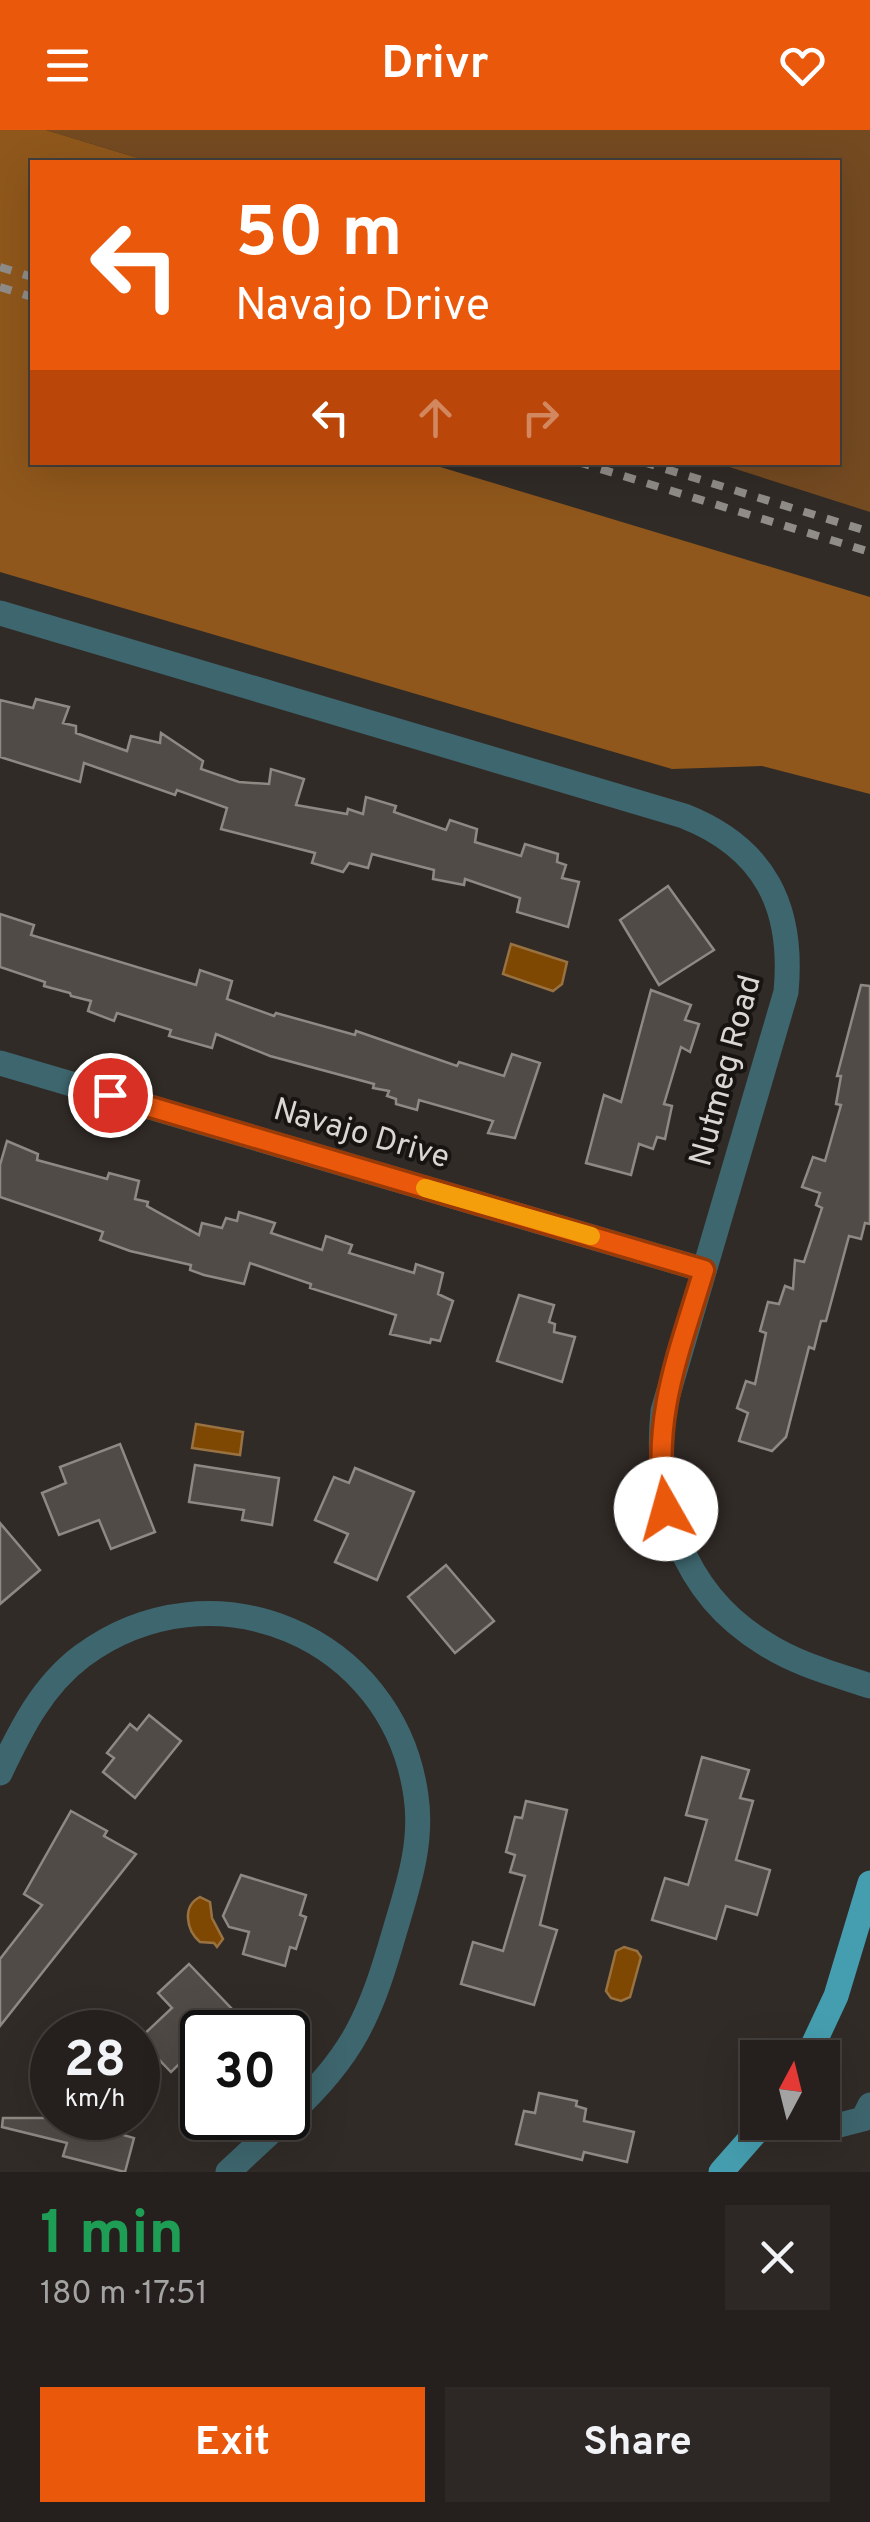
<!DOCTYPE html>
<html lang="en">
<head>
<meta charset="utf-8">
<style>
	:root { --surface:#25201d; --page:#2d2826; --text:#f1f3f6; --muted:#a3a3a4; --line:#423e3b; --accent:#ea580c }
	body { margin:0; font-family:Overpass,sans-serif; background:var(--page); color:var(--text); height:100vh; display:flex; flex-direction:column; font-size:38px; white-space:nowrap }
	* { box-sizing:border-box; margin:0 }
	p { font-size:32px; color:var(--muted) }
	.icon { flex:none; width:55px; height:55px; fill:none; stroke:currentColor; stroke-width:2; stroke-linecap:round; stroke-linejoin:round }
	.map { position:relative; height:2042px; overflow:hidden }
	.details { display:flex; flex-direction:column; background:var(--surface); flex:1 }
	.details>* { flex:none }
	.banner { position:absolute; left:30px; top:30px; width:810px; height:305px; border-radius:0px; box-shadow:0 10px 40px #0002,0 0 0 2px var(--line); background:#ea580c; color:#fff; overflow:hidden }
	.needle { width:65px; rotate:7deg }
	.tools { position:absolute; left:740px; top:1910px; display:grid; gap:20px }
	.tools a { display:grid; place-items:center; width:100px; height:100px; border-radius:0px; background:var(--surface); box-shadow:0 10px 40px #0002,0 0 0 2px var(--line); font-size:50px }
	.speed { position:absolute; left:30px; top:1880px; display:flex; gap:20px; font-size:50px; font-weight:700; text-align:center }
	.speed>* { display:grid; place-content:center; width:130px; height:130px; border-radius:50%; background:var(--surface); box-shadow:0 10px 40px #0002,0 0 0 2px var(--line); line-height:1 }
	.speed small { font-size:25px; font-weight:400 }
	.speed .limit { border:5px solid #111; border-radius:15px; background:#fff; color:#111 }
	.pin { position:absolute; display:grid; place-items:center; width:85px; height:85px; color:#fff; margin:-42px; border:5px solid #fff; border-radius:50%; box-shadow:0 2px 10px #0007 }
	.me { position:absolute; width:110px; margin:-55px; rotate:353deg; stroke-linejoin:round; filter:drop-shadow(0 0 8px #0008) }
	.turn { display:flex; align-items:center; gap:35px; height:210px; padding:0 40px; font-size:45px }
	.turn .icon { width:130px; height:130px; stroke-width:2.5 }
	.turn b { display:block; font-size:70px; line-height:85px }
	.lanes { display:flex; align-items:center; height:95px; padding:0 40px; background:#0003; justify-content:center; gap:50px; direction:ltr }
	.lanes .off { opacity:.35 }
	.round { display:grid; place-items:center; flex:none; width:105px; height:105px; border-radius:0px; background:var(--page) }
	.headline { display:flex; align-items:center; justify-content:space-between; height:170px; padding:0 40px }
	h1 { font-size:60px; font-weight:700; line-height:75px; color:#1e9e55 }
	.action { display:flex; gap:20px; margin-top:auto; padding:20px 40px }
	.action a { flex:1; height:115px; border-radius:0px; background:var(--accent); color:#fff; font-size:40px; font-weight:700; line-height:115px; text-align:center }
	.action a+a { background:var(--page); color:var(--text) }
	header { display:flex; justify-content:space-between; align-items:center; height:130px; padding:0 40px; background:var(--accent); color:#fff; font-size:45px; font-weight:700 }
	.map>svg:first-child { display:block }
	.green { fill:#744a21 }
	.forest { fill:#8f571b }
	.water { fill:#7e4702; stroke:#997241; stroke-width:2.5 }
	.building { fill:#504b46; stroke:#8f8984; stroke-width:2.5 }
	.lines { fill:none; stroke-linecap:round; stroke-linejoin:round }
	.minor { stroke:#3e666e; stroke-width:25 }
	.major { stroke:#459eaf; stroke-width:25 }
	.rail { stroke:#908c88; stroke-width:8; stroke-dasharray:12 12; stroke-linecap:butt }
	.route-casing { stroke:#983908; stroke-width:25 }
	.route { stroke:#ea580c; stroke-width:18 }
	.slow { stroke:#f59e0b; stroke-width:18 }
	.labels { text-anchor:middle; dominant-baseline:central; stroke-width:8; stroke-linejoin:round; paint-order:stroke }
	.street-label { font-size:32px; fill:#d9d6d3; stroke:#171412 }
</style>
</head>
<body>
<header><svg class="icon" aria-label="menu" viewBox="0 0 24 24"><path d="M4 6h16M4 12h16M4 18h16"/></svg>Drivr<svg class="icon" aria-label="heart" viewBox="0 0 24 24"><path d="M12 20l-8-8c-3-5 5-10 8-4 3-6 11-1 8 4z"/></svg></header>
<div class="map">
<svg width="870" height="2042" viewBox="0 0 870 2042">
	<rect width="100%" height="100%" fill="#312b27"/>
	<!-- green -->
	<path class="green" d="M46,0h824v382l-153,-49 121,-1v-300h-687z"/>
	<!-- forest -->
	<path class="forest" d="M0,0h46l105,32h-119v300l395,1 443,134v197l-108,-28 -90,3 -672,-197z"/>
	<!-- water -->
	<g class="water">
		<path d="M511,814l56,18 -5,22 -9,7 -50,-17z"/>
		<path d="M196,1294l47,8 -3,23 -48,-7z"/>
		<path d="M200,1767l10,5 2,16 11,21 -6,8 -3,-4 -14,-1c-14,-12 -18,-36 0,-45z"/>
		<path d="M624,1817l13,4 4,6 -11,40 -9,4 -10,-3 -5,-7 10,-40z"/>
	</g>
	<!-- building -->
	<g class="building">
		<path d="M36,569l33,8 -6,16 13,3v7l51,18 4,-15 29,7 1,-10 42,28 -2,8 38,13 30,2 2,-15 33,10 -8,26 51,9 1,-5 15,5 3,-17 30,9 -2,6 52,18 4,-10 27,9 -2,13 46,14 4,-12 33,10 -1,8 9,3 -4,13 17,4 -11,45 -51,-15 3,-14 -55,-19 -1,6 -31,-6 1,-9 -62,-16 -4,14 -19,-5 -6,9 -31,-9 3,-10 -94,-24 6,-21 -50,-18 -2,5 -91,-32 -4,19 -80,-25v-57l33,8z"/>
		<path d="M668,756l46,64 -55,35 -39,-65z"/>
		<path d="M0,784l34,11 -3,10 165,50 4,-15 32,11 -5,18 47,17 2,-3 79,22 1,-4 101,35 2,-4 45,14 8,-22 28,9 -25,75 -27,-5 5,-12 -74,-21 -2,10 -21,-6v-5l-9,-3 2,-5 -16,-3 1,-4 -104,-28 -54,-22 -4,14 -43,-12 2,-6 -54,-17 -3,8 -26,-10 3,-10 -20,-5 -1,-3 -26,-7 1,-4 -45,-15z"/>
		<path d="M861,855l9,1v238l-5,-1 -4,16 -12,-3 -23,85h-5l-7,28 -5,-2 -23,90 -14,14 -33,-10 9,-28 -11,-5 9,-27 9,3 11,-51 -6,-2 8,-29 11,2 6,-18 8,3 2,-29 9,2 18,-54 -6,-3 4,-12 -18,-6 11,-30 12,4 16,-56 -5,-1 5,-28h-4z"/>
		<path d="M651,860l40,15 -6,15 14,4 -9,28 -9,-5 -17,57 8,2 -7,33 -8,-2 -4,12 -14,-5 -8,31 -45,-12 18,-68 17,7z"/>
		<path d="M7,1011l31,13 -1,6 70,19 2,-6 30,8 -4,18 13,3 -1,4 52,29 3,-12 20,5 4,-10 11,3 2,-9 36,11 -4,10 51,17 4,-14 26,9 -3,8 65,20 2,-9 27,9 -5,21 15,7 -13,40 -9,-2 -1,4 -40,-9 6,-19 -86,-27 1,-4 -61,-21 -6,21 -40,-9 -14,-5 1,-5 -61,-14 -30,-11 3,-8 -103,-35v-32z"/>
		<path d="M519,1165l35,10 -5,17 6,2 -1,8 21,5 -13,45 -65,-21z"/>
		<path d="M120,1314l35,88 -44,17 -12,-29 -40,15 -17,-42 24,-10 -6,-16z"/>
		<path d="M195,1335l84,13 -7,47 -30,-5 2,-10 -55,-8z"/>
		<path d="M355,1338l59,24 -37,88 -42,-18 13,-28 -33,-14 19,-43 15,6z"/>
		<path d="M0,1393l40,47 -40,34z"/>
		<path d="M446,1435l48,56 -39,32 -47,-56z"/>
		<path d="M149,1585l32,26 -46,57 -32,-26 11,-14 -7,-5 23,-29 7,6z"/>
		<path d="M702,1627l47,13 -9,28 13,3 -17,59 34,10 -13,45 -31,-9 -10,33 -64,-19 13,-42 23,7 19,-65 -21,-5z"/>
		<path d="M526,1671l41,9 -27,115 17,5 -23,75 -73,-21 12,-42 30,9 22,-75 -15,-4 5,-17 -9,-3 9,-35 7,1z"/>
		<path d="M71,1681l36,20 -3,5 32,18 -136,172v-67l42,-54 -18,-11z"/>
		<path d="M241,1745l65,20 -6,20 6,2 -10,32 -6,-2 -5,19 -42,-12 6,-22 -20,-5 -6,-11z"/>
		<path d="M189,1834l65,68h-52v10l-31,30 -32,-33 33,-31 -14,-15z"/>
		<path d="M539,1963l38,8 -1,5 10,3 -2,12 50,11 -7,30 -43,-10 -2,8 -66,-16 8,-33 11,2z"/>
		<path d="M3,1988h106l-3,12 28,8 -9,34 -62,-16 4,-13 -65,-16z"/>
	</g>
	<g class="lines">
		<!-- minor -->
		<g class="minor">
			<path d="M0,483l684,203c81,32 110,91 102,176l-123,419c-9,92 18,181 101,232 32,21 70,31 106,43"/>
			<path d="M0,933l704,207"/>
			<path d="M0,1643c21,-44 42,-87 82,-117 130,-96 312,-20 334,140 7,47 -8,90 -21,134 -24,84 -41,126 -107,186"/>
			<path d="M822,1990l10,7 31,-8 7,-14"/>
			<path d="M228,2042l58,-54"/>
		</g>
		<!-- major -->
		<g class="major">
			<path d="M807,1928l29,-62 34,-113"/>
			<path d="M721,2042l44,-50"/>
		</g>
		<!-- rail -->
		<g class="rail">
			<path d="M0,137l32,10"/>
			<path d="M0,157l32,10"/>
			<path d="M578,332l292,90"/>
			<path d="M643,332l227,70"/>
		</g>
	</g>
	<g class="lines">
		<defs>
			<path id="route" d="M110,965l594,175c-25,83 -54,151 -38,239"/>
		</defs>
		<!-- route casing -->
		<use href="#route" class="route-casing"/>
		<!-- route -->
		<use href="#route" class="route"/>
		<!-- slow -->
		<path class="slow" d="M425,1058l166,48"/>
	</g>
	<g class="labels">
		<!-- street labels -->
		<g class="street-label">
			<text transform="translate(727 941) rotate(-75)">Nutmeg Road</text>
			<text transform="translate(361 1005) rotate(16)">Navajo Drive</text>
		</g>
	</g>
</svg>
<div class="tools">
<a><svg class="needle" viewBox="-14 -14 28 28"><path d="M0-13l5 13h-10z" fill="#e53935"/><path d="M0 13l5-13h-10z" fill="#a3a3a4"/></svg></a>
</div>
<div class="speed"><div>28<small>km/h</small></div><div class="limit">30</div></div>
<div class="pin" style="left:110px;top:965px;background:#d93025"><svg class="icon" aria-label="arrive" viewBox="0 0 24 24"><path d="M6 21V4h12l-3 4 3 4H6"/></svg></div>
<svg class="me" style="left:666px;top:1379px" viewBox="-20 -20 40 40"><circle r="19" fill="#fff"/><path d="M0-13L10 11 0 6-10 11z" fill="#ea580c"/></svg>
<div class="banner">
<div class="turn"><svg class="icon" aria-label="left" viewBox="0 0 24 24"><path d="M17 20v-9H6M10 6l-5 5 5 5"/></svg><div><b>50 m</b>Navajo Drive</div></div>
<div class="lanes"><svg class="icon" aria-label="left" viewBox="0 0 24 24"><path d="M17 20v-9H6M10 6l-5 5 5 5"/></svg><svg class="icon off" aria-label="ahead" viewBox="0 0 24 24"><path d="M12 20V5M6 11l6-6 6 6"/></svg><svg class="icon off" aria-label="right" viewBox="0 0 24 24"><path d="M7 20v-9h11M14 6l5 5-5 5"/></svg></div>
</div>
</div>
<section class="details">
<div class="headline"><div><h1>1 min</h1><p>180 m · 17:51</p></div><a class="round"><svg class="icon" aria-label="close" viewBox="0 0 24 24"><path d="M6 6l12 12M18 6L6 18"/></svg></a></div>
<div class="action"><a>Exit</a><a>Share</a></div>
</section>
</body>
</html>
